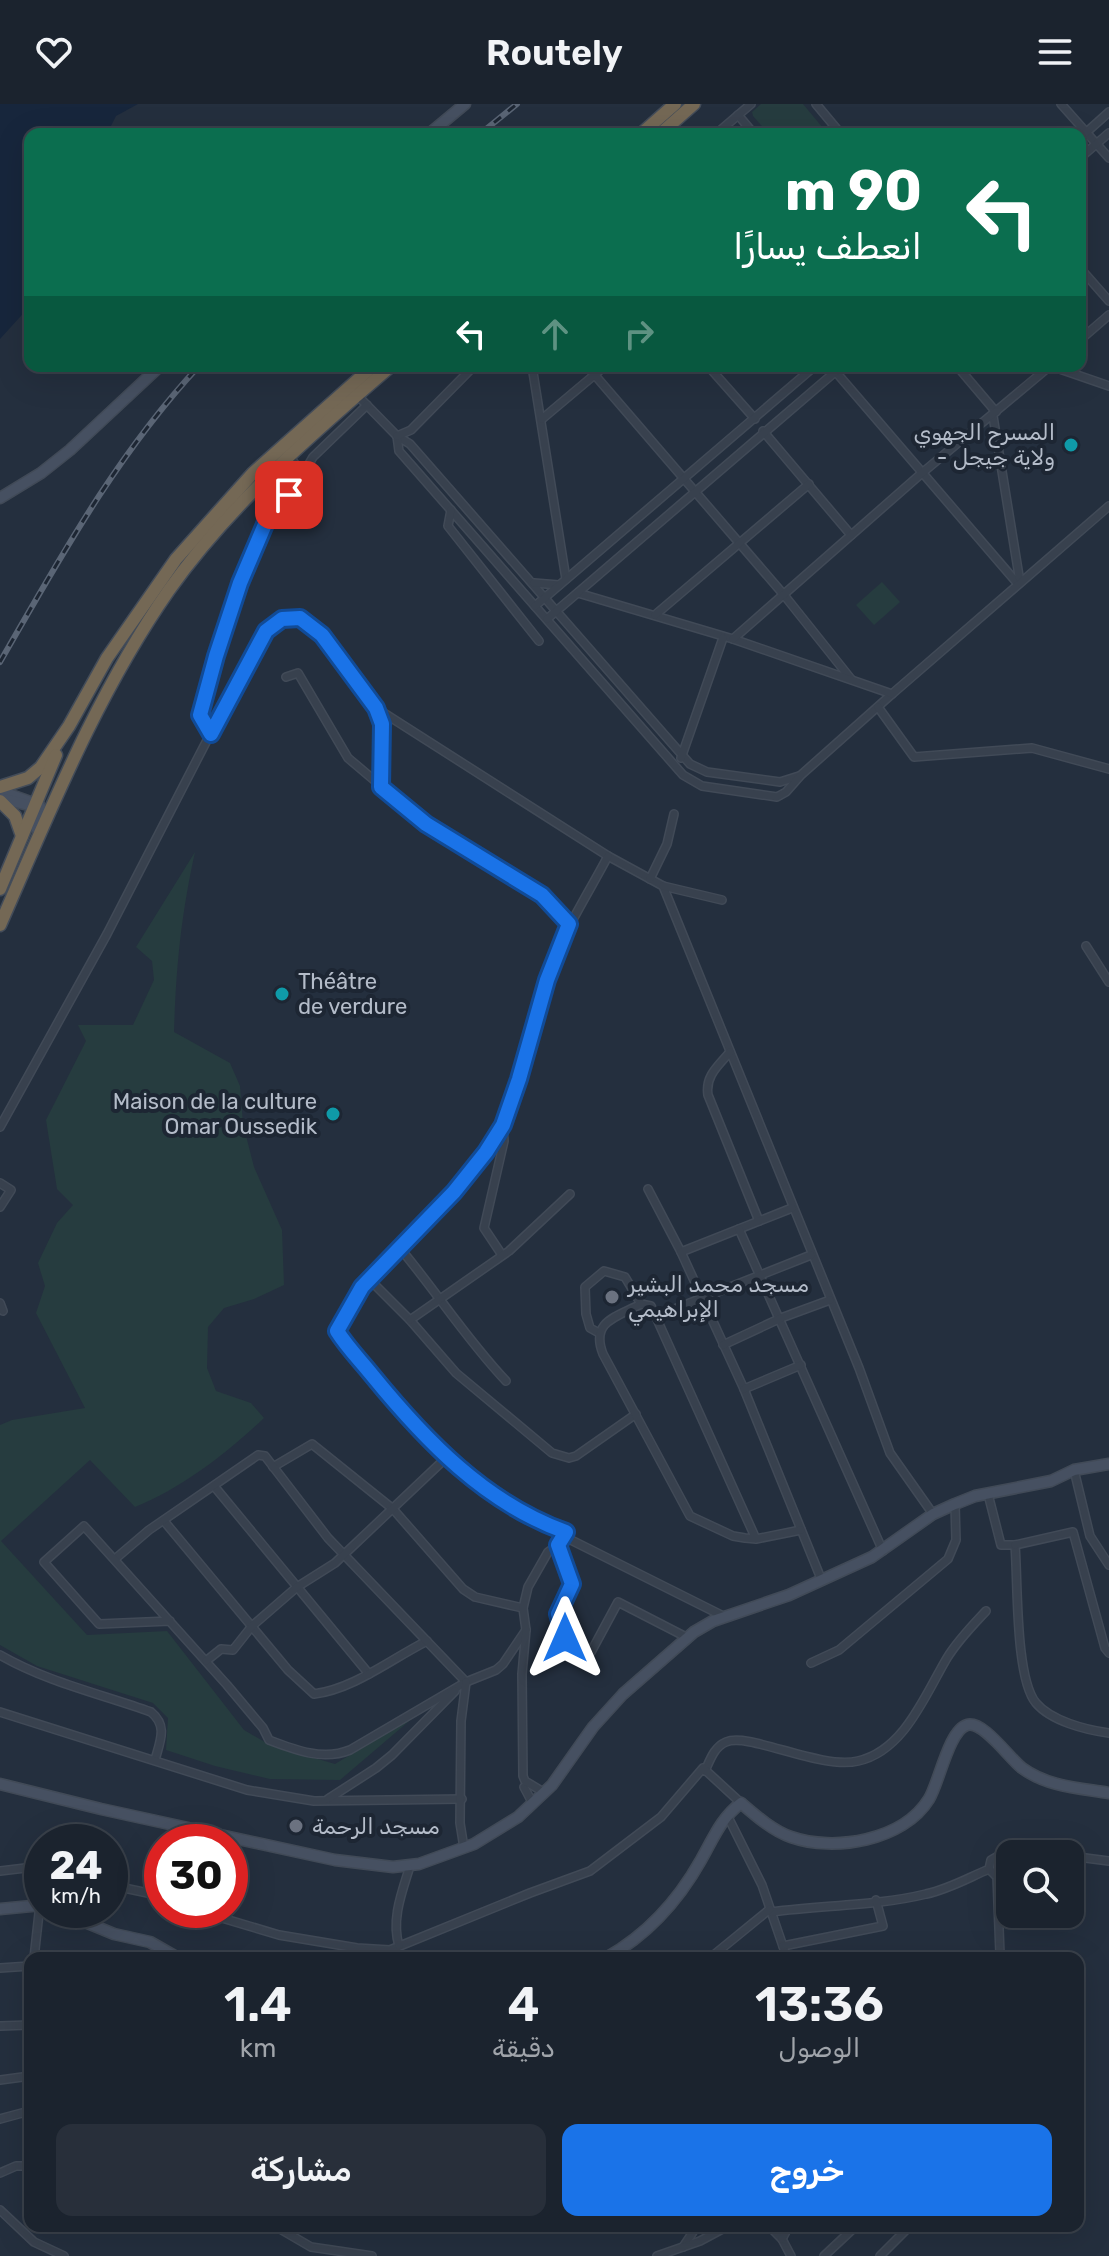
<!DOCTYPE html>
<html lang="ar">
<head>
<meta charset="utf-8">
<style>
	:root { --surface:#1b232e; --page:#282f3a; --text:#f1f3f6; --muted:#a0a4aa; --line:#39404a; --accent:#1a73e8 }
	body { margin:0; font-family:Rubik,"Noto Naskh Arabic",sans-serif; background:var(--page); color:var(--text); direction:rtl; height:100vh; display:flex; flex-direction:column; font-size:30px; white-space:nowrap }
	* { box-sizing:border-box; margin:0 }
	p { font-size:26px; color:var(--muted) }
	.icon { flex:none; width:44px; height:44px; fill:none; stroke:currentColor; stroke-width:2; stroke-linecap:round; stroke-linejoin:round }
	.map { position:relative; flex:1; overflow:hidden; direction:ltr }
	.panel { position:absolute; left:24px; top:1848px; width:1060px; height:280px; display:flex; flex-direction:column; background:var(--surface); border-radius:16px; box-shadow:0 8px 32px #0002,0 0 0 2px var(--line); direction:rtl }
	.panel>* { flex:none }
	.banner { position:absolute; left:24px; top:24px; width:1062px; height:244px; border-radius:16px; box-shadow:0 8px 32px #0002,0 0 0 2px var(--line); direction:rtl; background:#0b6e4f; color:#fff; overflow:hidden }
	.buttons { position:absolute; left:996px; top:1736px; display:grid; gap:16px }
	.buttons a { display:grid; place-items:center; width:88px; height:88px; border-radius:16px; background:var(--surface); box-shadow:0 8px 32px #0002,0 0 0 2px var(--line); font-size:40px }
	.speed { position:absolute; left:24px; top:1720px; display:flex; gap:16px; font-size:40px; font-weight:700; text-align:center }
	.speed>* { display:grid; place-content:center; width:104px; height:104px; border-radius:50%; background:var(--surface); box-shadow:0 8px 32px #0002,0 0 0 2px var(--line); line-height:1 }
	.speed small { font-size:20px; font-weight:400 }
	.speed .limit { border:12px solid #d22; background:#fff; color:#111 }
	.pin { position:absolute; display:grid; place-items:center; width:68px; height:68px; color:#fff; margin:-34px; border-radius:16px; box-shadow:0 4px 12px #0006 }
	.me { position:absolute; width:88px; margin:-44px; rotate:0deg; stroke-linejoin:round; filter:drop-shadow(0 0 6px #0008) }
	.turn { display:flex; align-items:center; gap:28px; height:168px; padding:0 32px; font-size:36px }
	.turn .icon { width:104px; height:104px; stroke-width:2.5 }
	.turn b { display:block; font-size:56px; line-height:68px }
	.lanes { display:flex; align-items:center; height:76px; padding:0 32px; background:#0003; justify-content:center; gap:40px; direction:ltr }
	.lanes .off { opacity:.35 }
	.eta { display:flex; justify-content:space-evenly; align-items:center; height:136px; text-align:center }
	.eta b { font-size:48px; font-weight:600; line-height:56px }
	.cta { display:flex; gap:16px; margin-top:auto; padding:16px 32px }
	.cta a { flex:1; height:92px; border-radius:16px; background:var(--accent); color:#fff; font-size:32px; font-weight:600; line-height:92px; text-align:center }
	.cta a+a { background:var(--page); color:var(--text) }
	header { display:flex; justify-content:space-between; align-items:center; height:104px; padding:0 32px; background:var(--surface); font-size:36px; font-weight:600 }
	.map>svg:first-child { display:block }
	.green { fill:#263c3f }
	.water { fill:#17263c }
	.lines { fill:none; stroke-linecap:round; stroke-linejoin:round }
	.street-casing { stroke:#414a57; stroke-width:10 }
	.secondary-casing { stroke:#414a57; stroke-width:13 }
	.highway-casing { stroke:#434c59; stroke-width:15 }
	.street { stroke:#38414e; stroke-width:7 }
	.secondary { stroke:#465061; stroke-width:10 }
	.highway { stroke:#746855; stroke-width:12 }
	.rail-casing { stroke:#5a6575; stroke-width:6 }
	.rail { stroke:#1d2633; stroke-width:3; stroke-dasharray:9; stroke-linecap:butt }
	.route-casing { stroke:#114b97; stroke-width:20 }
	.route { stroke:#1a73e8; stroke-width:14 }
	.culture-dot { fill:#0f9aa8; stroke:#1d2633; stroke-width:3 }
	.worship-dot { fill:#6b7280; stroke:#1d2633; stroke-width:3 }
	.labels { text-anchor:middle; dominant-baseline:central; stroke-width:8; stroke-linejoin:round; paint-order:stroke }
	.poi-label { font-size:22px; fill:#b4bcc9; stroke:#1d2633; text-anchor:start }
</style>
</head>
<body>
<header><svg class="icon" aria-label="menu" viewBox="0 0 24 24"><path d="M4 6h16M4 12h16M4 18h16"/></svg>Routely<svg class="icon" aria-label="heart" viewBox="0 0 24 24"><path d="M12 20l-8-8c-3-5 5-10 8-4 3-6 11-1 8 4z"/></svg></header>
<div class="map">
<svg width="1109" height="2152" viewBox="0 0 1109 2152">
	<rect width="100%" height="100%" fill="#242f3e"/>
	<!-- green -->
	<g class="green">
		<path d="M761,0h42l25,30h-59l-16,-18 -1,-4z"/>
		<path d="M882,478l18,20 -26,23 -18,-20z"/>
		<path d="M195,748c-14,64 -19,115 -21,180l56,31 10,23 3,38 11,43 28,63 2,55 -30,14 -30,9 -16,19 -1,41 9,23 35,12 13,15c-37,35 -82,70 -129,89l-45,-47 -89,81 86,94 80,-4 77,99 26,15 65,19 80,-48 -75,64 -70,-1 -55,-13 -49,-16 2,-32 -15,-15 -116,-37 -37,-21v-220l12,-5 73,-12 -49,-95 9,-27 -7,-23 19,-40 16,-18 -16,-16 -11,-69 40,-79 -8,-16h55l21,-45 -2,-19 -16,-14z"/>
	</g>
	<!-- water -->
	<path class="water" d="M0,0h138l-22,12 -9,18h-77v172l-30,33z"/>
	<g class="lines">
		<defs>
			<g id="street">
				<path d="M816,0l25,30"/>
				<path d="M1061,0l48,54"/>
				<path d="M738,11l16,19"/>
				<path d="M716,30l35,-30"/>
				<path d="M1080,34l29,-26"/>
				<path d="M1080,54l29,-25"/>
				<path d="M1080,164l29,33"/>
				<path d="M1080,236l29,-25"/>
				<path d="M532,262l34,213"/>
				<path d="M587,262l197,229 67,84"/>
				<path d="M708,262l47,53"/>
				<path d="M957,262l39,46"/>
				<path d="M1051,262l58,20"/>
				<path d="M835,267l183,213"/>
				<path d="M357,291l40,41 13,8 280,320 17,8 73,10 19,-6"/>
				<path d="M993,312l27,166"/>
				<path d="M542,315l63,-53"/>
				<path d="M763,327l88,104"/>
				<path d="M397,332l2,15 284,324 19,11 75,11 9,-5 15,-17 91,-81"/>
				<path d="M397,332l14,-6 63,-64"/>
				<path d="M303,370l10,-17 54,-52"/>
				<path d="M451,406l-3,16 91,115"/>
				<path d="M534,479l25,2"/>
				<path d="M578,489l155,46 159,55 217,-188"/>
				<path d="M535,502l280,-240"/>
				<path d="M655,511l154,-131"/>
				<path d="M547,515l295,-253"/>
				<path d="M733,535l189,-166 128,-107"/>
				<path d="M286,573l12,-4 50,85 78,66 116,71 27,29"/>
				<path d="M878,603l36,50 118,-9 77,21"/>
				<path d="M376,604l232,148 55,30 196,482 31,85 43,61"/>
				<path d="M211,630l-11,-19c15,-61 35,-138 66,-192 9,-17 26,-32 37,-49l-14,-18"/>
				<path d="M681,654l42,-120"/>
				<path d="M608,752c-22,42 -48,80 -62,126 -13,43 -23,108 -45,146 -36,63 -96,104 -141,160 -10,13 -16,29 -23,43l57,72 74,73 73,47 25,9 5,8 154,77"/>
				<path d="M650,775l17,-35 7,-30"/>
				<path d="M663,782l59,14"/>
				<path d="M1086,842l23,36"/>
				<path d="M730,948c-12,14 -25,24 -22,43l51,126"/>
				<path d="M0,1023l107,-193 143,-277c12,-20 20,-39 46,-40l16,8 10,10 54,73 6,16 -1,63"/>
				<path d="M0,1079l11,7 -11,17"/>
				<path d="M648,1085l33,63"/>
				<path d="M792,1104l-111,44 63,137 78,192"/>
				<path d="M739,1125l144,322"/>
				<path d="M399,1143c37,44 68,93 107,134"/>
				<path d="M502,1151l-18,-27 20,-87 -1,-15"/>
				<path d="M369,1175l41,41 46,53 96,80 17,5 7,-2 60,-42"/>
				<path d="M0,1199l3,8"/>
				<path d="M657,1212l154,-61"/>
				<path d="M410,1216l99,-69 61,-57"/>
				<path d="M599,1229l-9,-5 -4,-14 -1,-27 19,-16 21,6 16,27"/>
				<path d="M723,1241l58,-27 49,-18"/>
				<path d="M744,1285l57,-24"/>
				<path d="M273,1363l39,-23 81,65 70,80 12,8 48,11"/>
				<path d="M1074,1366l16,66 19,29"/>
				<path d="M214,1382l155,188"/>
				<path d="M988,1390l13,51h14c3,35 0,133 21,158 15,18 50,27 73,30"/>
				<path d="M164,1417l124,149 26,24c40,-5 77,-35 113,-53"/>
				<path d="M756,1435l-105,-233 -10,-2c-24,13 -51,17 -38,50l87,162 43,20 12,2 11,1 45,-9"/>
				<path d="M558,1441l14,39 -14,30 7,24 26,14 27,-50 70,36"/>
				<path d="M1015,1441l58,-13 32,116 4,5"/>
				<path d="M115,1455l34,-29 109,-75 7,1 63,82 138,144"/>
				<path d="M170,1517l-71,3 -55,-62 40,-36 143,159 36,43 6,12c26,10 54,21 81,10l116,-68 30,-12 7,-6 23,-34"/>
				<path d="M0,1551c47,27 101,39 151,57 17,14 9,29 4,48"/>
				<path d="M206,1557l15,-12 12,1 19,-24 45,-39 38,-24 112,-106"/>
				<path d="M811,1559l28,-13 109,-91 8,-19 -1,-36"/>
				<path d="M0,1608l247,78 67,11 148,-2"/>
				<path d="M705,1667c5,-11 9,-24 21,-29 23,-10 94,28 132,19 46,-10 67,-66 89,-103 11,-18 25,-32 39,-47"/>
				<path d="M524,1683l9,17"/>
				<path d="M545,1689l-20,-12 -2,-5 -1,-102 4,-44 -3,-22 5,-21 20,-35 10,-7 8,-13"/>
				<path d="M328,1695l48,-31 16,-13 63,-64"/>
				<path d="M727,1711l35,70 25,73"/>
				<path d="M464,1744l-4,-25 1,-102 5,-39"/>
				<path d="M1026,1750h35"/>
				<path d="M1070,1752l39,5"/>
				<path d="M989,1765l8,8 3,77 -6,4"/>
				<path d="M0,1767l42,-5"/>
				<path d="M110,1781l52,11"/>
				<path d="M209,1806l13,8 57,17 78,13 33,2 140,-57 60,-22 71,-54 42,-49 38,35"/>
				<path d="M772,1808c51,-7 105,-6 154,-18 23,-5 42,-16 63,-25l2,-9 7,-4 12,-1"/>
				<path d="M399,1842c-8,-27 3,-54 11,-80"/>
				<path d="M783,1842l100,-20 -7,-26"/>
				<path d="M34,1854l6,-54"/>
				<path d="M710,1854l60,-49"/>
				<path d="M0,1864l30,-2"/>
				<path d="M0,1922l30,-1"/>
				<path d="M0,1976l30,-4"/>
				<path d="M0,2015l22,-6 8,3"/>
				<path d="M0,2069l16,-7h14"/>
				<path d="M0,2106l34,32 30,14"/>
				<path d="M275,2122l36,21 61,9"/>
				<path d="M769,2122l13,13 9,17"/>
				<path d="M471,2124l20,-2"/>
				<path d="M782,2135l7,-13"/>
				<path d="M683,2143l14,-21"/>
				<path d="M657,2152l43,-15 28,-15"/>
				<path d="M824,2152l32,-30"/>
				<path d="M880,2152l26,-26"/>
			</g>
			<g id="secondary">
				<path d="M429,30l36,-30"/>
				<path d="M0,394l41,-25 29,-23 90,-84"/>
				<path d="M0,687l39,14"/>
				<path d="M0,694l41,10"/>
				<path d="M36,724l5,-20"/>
				<path d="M0,1680l101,25 234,51 58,7 26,-3 55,-20 44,-27 34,-32 41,-58 30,-33 71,-62 19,-11 76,-26 83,-38 61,-43 22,-10 20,-8 76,-15 23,-11 35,-6"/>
				<path d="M0,1805l42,-4"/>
				<path d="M56,1806l58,24 36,8 28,16"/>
				<path d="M606,1854c41,-23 72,-57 95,-98 12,-21 20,-42 40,-57 14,12 32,28 50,34 43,15 112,4 138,-38 10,-16 20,-69 38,-74 16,-5 42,33 55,43 26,19 57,20 87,25"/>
			</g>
			<g id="highway">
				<path d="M641,30l34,-30"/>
				<path d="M660,30l34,-30"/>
				<path d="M0,683l28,-9 13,-11 28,-41 38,-68 69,-99 77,-86 120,-107"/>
				<path d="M0,697l15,15 7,20"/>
				<path d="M0,785l56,-134"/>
				<path d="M0,821c50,-114 97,-232 169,-335 61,-86 143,-156 222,-224"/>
			</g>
		</defs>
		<!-- street casing -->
		<use href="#street" class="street-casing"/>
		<!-- secondary casing -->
		<use href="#secondary" class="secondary-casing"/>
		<!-- highway casing -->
		<use href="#highway" class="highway-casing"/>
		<!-- street -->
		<use href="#street" class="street"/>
		<!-- secondary -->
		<use href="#secondary" class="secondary"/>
		<!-- highway -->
		<use href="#highway" class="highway"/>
		<defs>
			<g id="rail">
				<path d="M480,30l37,-30"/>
				<path d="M0,558c60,-104 117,-208 199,-296"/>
			</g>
		</defs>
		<!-- rail casing -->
		<use href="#rail" class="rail-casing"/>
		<!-- rail -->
		<use href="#rail" class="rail"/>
	</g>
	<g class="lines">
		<defs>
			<path id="route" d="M289,391l-23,27 -26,61 -24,73 -16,59 11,19 55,-103 16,-12 18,-1 22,17 54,73 6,16 -1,63 45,37 116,71 27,29 -22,56 -28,99 -16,46 -17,27 -32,40 -92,95 -25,44c10,16 23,29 35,44 53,65 113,128 194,157l-8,13 14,39 -14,30 7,24"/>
		</defs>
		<!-- route casing -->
		<use href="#route" class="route-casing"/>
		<!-- route -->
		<use href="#route" class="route"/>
	</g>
	<!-- markers -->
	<g class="culture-dot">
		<circle cx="1071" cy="341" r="8"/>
		<circle cx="282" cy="890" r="8"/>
		<circle cx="333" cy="1010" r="8"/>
	</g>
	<g class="worship-dot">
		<circle cx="612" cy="1193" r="8"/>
		<circle cx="296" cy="1722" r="8"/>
	</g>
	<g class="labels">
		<!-- poi labels -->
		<g class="poi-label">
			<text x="1055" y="328" text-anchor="end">المسرح الجهوي<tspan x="1055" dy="25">- ولاية جيجل</tspan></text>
			<text x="298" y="877">Théâtre<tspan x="298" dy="25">de verdure</tspan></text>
			<text x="317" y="997" text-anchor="end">Maison de la culture<tspan x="317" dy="25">Omar Oussedik</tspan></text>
			<text x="628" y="1180">مسجد محمد البشير<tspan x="628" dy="25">الإبراهيمي</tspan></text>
			<text x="312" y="1722">مسجد الرحمة</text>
		</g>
	</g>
</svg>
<div class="buttons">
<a><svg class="icon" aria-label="search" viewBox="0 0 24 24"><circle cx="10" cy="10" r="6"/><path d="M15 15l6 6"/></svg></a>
</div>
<div class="speed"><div>24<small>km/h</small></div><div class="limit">30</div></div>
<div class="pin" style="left:289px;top:391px;background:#d93025"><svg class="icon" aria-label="arrive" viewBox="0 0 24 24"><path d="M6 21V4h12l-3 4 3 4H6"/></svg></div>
<svg class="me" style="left:565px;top:1534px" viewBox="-20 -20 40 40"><path d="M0-17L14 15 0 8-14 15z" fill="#1a73e8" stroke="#fff" stroke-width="4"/></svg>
<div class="banner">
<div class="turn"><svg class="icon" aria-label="left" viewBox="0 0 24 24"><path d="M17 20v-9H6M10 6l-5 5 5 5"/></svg><div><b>90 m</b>انعطف يسارًا</div></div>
<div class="lanes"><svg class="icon" aria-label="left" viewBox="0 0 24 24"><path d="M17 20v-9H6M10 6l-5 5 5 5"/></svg><svg class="icon off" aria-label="ahead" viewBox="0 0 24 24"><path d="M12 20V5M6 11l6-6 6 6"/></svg><svg class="icon off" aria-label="right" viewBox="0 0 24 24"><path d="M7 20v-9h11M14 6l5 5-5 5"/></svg></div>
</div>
<section class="panel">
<div class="eta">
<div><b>13:36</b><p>الوصول</p></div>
<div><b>4</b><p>دقيقة</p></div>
<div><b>1.4</b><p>km</p></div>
</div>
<div class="cta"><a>خروج</a><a>مشاركة</a></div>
</section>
</div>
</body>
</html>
